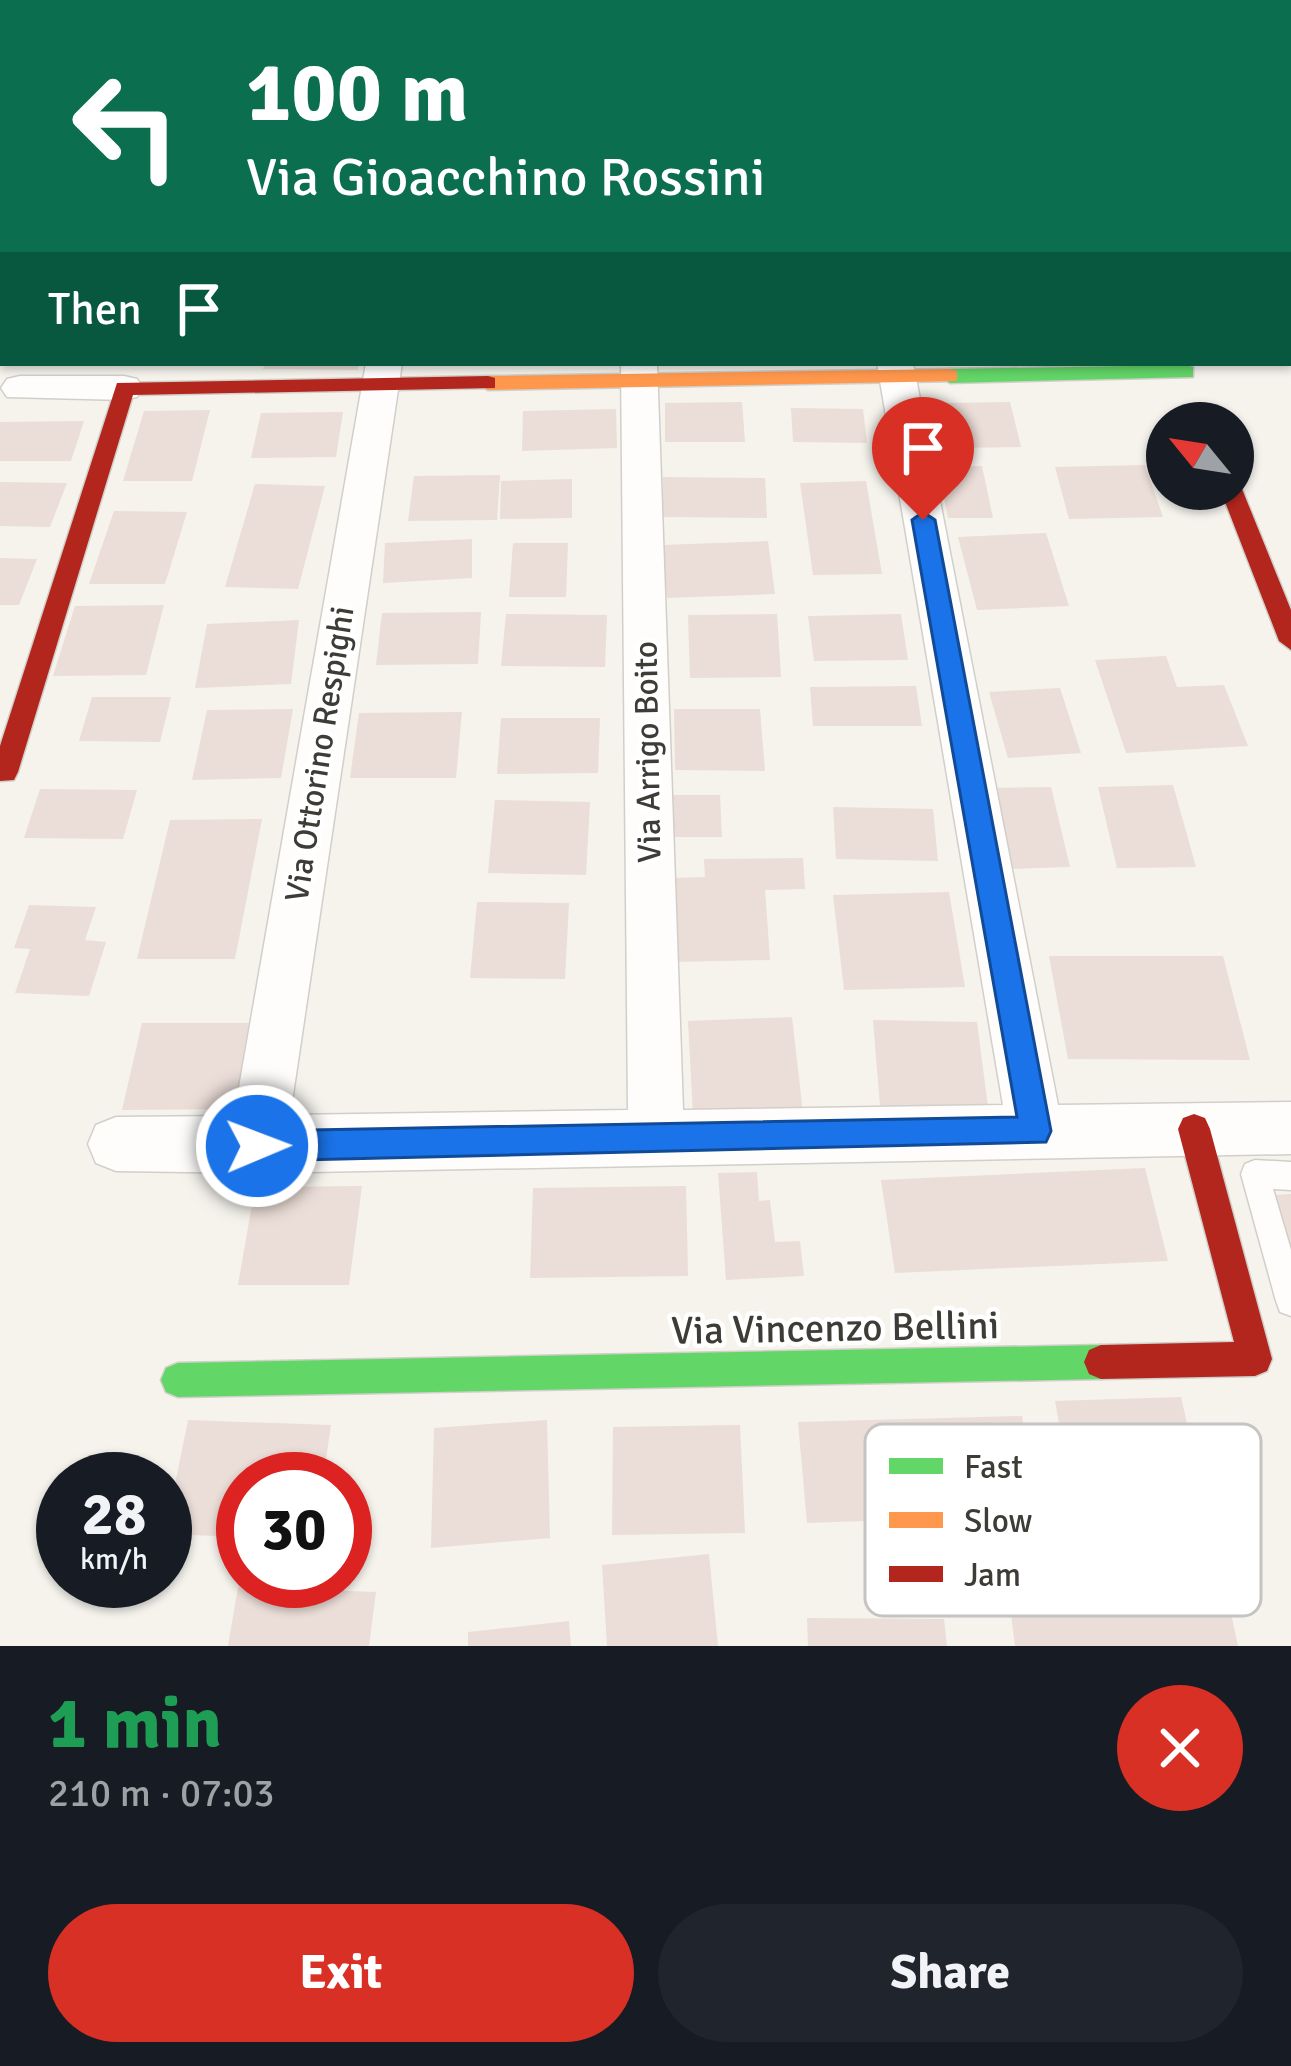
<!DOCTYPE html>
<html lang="en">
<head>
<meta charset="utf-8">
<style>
	:root { --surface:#171b24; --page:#20242c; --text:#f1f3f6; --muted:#9ea1a6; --accent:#d93025 }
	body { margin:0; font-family:Signika,sans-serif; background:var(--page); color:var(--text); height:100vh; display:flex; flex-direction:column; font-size:45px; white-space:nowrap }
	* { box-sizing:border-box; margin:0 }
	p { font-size:39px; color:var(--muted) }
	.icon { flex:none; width:66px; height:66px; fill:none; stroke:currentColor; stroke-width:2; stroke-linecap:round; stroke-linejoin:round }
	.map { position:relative; height:1646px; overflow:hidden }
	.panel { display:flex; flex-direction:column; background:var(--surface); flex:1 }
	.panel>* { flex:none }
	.top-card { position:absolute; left:0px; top:0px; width:1293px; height:366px; box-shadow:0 3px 9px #0004; background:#0b6e4f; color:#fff; overflow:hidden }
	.needle { width:78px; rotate:300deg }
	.buttons { position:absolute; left:1146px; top:402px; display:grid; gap:24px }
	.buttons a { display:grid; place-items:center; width:108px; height:108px; border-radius:50%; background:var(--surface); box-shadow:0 3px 9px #0004; font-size:60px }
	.speed { position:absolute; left:36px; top:1452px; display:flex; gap:24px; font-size:60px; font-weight:700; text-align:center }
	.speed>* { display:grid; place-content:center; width:156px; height:156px; border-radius:50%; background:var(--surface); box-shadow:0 3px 9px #0004; line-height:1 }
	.speed small { font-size:30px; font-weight:400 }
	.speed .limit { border:18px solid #d22; background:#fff; color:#111 }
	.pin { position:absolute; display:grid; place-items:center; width:102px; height:102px; color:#fff; margin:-123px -51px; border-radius:50% 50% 50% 0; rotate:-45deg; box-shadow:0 0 12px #0007 }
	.pin .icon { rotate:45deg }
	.me { position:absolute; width:132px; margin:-66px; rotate:89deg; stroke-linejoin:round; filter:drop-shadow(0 0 9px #0008) }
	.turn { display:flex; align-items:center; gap:42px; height:252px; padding:0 48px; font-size:54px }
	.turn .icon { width:156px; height:156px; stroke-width:2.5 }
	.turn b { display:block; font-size:84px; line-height:102px }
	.then { display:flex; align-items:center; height:114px; padding:0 48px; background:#0003; gap:24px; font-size:45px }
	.round { display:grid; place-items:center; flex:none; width:126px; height:126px; border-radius:63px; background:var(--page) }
	.overview { display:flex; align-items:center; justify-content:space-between; height:204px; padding:0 48px }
	h1 { font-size:72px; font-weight:700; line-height:90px; color:#1e9e55 }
	.primary-button { display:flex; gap:24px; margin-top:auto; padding:24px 48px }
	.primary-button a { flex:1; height:138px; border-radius:72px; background:var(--accent); color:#fff; font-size:48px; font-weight:700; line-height:138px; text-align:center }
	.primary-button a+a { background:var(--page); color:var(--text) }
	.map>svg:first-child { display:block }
	.building { fill:#ebddd7 }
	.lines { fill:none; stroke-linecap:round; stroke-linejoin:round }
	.lane-casing { stroke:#d0cfc9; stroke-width:3 }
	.street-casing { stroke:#d0cfc9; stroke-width:3 }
	.fast-casing { stroke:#d0cfc9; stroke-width:3 }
	.slow-casing { stroke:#d0cfc9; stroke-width:3 }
	.jam-casing { stroke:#d0cfc9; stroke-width:3 }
	.lane { fill:#fefdfc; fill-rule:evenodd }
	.street { fill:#fefdfc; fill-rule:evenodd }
	.fast { fill:#63d668; fill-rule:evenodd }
	.slow { fill:#ff974d; fill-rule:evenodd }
	.jam { fill:#b3261e; fill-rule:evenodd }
	.route { fill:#1a73e8; stroke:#114b97; stroke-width:3 }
	.labels { text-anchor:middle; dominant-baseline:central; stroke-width:9; stroke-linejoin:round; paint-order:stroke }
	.street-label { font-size:33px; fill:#3e3c37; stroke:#fff }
	.near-street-label { font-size:39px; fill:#3e3c37; stroke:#fff }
	.key { fill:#fff; stroke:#c5c4c3; stroke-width:3 }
	.key-label { font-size:33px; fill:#3e3c37 }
</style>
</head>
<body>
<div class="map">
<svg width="1291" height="1646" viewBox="0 0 1291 1646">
	<rect width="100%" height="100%" fill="#f5f3ec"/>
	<!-- building -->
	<g class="building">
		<path d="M265,363h94l-1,7 -95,-1z"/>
		<path d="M742,402l3,40h-80v-39z"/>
		<path d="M1010,402l11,45 -67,1 -8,-45z"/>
		<path d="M791,408l72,1 4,34 -74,-1z"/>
		<path d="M616,409l1,39 -95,3 1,-40z"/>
		<path d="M210,410l-18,71h-69l21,-70z"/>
		<path d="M343,412l-7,45 -85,1 10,-45z"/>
		<path d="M84,421l-13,40h-71v-39z"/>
		<path d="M1145,465l18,52 -94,2 -14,-52z"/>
		<path d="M982,466l11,52h-45l-10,-51z"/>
		<path d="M500,475l-3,45 -89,1 6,-45z"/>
		<path d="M663,477l102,1 2,40 -104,-1z"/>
		<path d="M572,479v39l-72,1 1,-38z"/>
		<path d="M866,481l16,93 -69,1 -13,-92z"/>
		<path d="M0,482l67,1 -17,44 -50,-1z"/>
		<path d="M255,484l70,2 -27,103 -73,-2z"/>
		<path d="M114,511l73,1 -22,72h-76z"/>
		<path d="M1046,533l23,73 -92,4 -19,-73z"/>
		<path d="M472,539v39l-89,5 2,-40z"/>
		<path d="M768,541l7,53 -108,4 -4,-53z"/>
		<path d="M513,543h55l-2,54h-57z"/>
		<path d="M0,558l37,1 -18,46h-19z"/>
		<path d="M164,605l-18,70 -93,1 22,-70z"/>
		<path d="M481,612l-3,52 -102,1 6,-52z"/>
		<path d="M506,614l101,1 -2,52 -104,-1z"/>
		<path d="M777,614l4,63 -91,1 -2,-63z"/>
		<path d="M901,614l7,46 -94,1 -6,-45z"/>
		<path d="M299,620l-8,64 -96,4 12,-64z"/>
		<path d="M1166,656l11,31 47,-2 24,61 -122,7 -31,-93z"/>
		<path d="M916,686l6,40h-109l-3,-39z"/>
		<path d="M1060,688l21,65 -73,5 -19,-66z"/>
		<path d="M92,697h79l-11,45 -81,-1z"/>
		<path d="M293,709l-12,69 -89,2 15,-70z"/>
		<path d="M674,709h86l5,62 -90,-1z"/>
		<path d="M462,712l-6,66h-106l9,-65z"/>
		<path d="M501,718h99l-2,55 -101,1z"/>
		<path d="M1173,785l23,82 -79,1 -19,-81z"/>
		<path d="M1051,787l19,80 -64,2 -16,-81z"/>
		<path d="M40,789l97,1 -14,49 -99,-1z"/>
		<path d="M669,795h51l2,42h-53z"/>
		<path d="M495,800l95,2 -4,73 -98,-2z"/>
		<path d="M833,807l100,2 5,52 -102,-2z"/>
		<path d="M262,819l-27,140h-98l33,-139z"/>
		<path d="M803,858l2,31 -40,1 5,70 -97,2 -3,-84 35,-1 -1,-18z"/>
		<path d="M949,892l16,95 -121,3 -11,-95z"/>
		<path d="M477,902l92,1 -4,76 -95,-1z"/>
		<path d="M29,905l67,2 -11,33 21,2 -17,54 -74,-3 15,-44 -16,-1z"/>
		<path d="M1049,956h174l27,104 -182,-1z"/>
		<path d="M792,1017l11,96 -110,3 -5,-95z"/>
		<path d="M873,1020l104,2 11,85 -108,-1z"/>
		<path d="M142,1023h107l-15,86 -112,1z"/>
		<path d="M1145,1168l23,93 -273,12 -14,-93z"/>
		<path d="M757,1172l2,29 11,-1 5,42 25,-1 4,35 -78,4 -8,-107z"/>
		<path d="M362,1186l-13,99h-111l17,-98z"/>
		<path d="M686,1186l2,90 -158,2 3,-90z"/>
		<path d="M1291,1194v54h-1l-15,-53z"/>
		<path d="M1181,1397l25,110 -131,4 -20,-110z"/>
		<path d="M1022,1416l16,99 -231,8 -9,-101z"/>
		<path d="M188,1420l143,5 -8,54h-80v58l-78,-3z"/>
		<path d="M547,1420l3,118 -119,10 3,-120z"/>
		<path d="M740,1425l5,108 -133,2 1,-108z"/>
		<path d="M709,1554l9,92h-111l-5,-81z"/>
		<path d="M1225,1586l13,60h-223l-7,-56z"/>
		<path d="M238,1587l138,5 -7,54h-141z"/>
		<path d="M807,1618l137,1 3,27h-139z"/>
		<path d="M569,1621l2,25h-103v-14z"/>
	</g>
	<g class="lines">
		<defs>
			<path id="lane" d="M1255,1160l36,2v28l-18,-1 18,61v66l-11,-4 -4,-11 -35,-127 4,-10z"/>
			<g id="street">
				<path d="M706,0h36l2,3h-36z"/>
				<path d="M366,363h36l-112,752 338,-5 -7,-747h36l26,747 320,-5 -126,-742h36l145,742 233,-3v52l-1034,19 -141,-2 -20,-8 -8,-19 8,-19 20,-8 118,-1z"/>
				<path d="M20,376h104l13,3 6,9 -6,9 -13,3 -117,-3 -6,-9 6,-9z"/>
			</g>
			<g id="fast">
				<path d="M1186,365l7,2v10l-243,6 -10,-7 10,-7z"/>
				<path d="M1101,1345l12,5 5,12 -5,12 -12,5 -923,18 -12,-5 -5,-12 5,-12 12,-5z"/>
			</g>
			<path id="slow" d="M950,369l7,2v10l-469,9 -11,-7 11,-7z"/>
			<g id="jam">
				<path d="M1035,0h16l1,3h-16z"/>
				<path d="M488,376l7,2v10l-362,7 -115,377 -4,8 -14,1v-35l117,-363z"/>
				<path d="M1233,482l9,7 49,121v40l-12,-9 -59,-152h13z"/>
				<path d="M1194,1114l11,4 5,11 62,230 -5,12 -12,5 -154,3 -12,-5 -5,-12 5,-12 12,-5 133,-3 -56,-213 5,-11z"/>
			</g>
		</defs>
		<!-- lane casing -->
		<use href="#lane" class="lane-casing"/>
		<!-- street casing -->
		<use href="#street" class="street-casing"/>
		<!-- fast casing -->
		<use href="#fast" class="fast-casing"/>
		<!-- slow casing -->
		<use href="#slow" class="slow-casing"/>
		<!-- jam casing -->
		<use href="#jam" class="jam-casing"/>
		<!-- lane -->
		<use href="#lane" class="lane"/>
		<!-- street -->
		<use href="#street" class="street"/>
		<!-- fast -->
		<use href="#fast" class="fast"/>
		<!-- slow -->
		<use href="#slow" class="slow"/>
		<!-- jam -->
		<use href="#jam" class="jam"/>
	</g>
	<!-- route -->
	<path class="route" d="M923,512l12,8 116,611 -5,11 -789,19 -11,-4 -4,-11 4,-11 11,-4 760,-14 -105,-597z"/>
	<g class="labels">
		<!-- street labels -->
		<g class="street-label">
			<text transform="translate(648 752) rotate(-91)">Via Arrigo Boito</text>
			<text transform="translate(320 754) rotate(-81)">Via Ottorino Respighi</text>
		</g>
		<!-- near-street labels -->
		<g class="near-street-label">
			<text transform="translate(835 1328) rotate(-1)">Via Vincenzo Bellini</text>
		</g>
	</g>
	<!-- legend -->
	<rect x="865" y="1424" width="396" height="192" rx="18" class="key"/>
	<rect x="889" y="1458" width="54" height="16" fill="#63d668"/>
	<rect x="889" y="1512" width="54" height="16" fill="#ff974d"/>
	<rect x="889" y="1566" width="54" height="16" fill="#b3261e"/>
	<g class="key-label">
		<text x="964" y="1478">Fast</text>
		<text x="964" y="1532">Slow</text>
		<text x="964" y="1586">Jam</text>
	</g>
</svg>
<div class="buttons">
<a><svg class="needle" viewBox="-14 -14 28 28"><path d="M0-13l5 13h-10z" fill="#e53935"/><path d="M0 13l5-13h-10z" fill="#9ea1a6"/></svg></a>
</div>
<div class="speed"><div>28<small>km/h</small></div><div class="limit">30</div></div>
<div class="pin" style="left:923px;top:520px;background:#d93025"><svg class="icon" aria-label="arrive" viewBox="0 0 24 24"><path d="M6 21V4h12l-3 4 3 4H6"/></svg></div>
<svg class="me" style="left:257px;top:1146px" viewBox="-20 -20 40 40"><circle r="17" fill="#1a73e8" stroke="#fff" stroke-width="3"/><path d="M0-11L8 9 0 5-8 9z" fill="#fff"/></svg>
<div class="top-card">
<div class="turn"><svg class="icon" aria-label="left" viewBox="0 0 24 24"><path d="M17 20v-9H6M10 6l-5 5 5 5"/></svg><div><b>100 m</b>Via Gioacchino Rossini</div></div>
<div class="then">Then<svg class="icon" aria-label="arrive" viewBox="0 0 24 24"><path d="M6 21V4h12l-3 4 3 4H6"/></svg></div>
</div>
</div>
<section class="panel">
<div class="overview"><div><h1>1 min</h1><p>210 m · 07:03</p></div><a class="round" style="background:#d93025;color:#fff"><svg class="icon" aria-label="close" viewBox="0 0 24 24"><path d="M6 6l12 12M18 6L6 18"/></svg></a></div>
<div class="primary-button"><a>Exit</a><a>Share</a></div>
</section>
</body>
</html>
